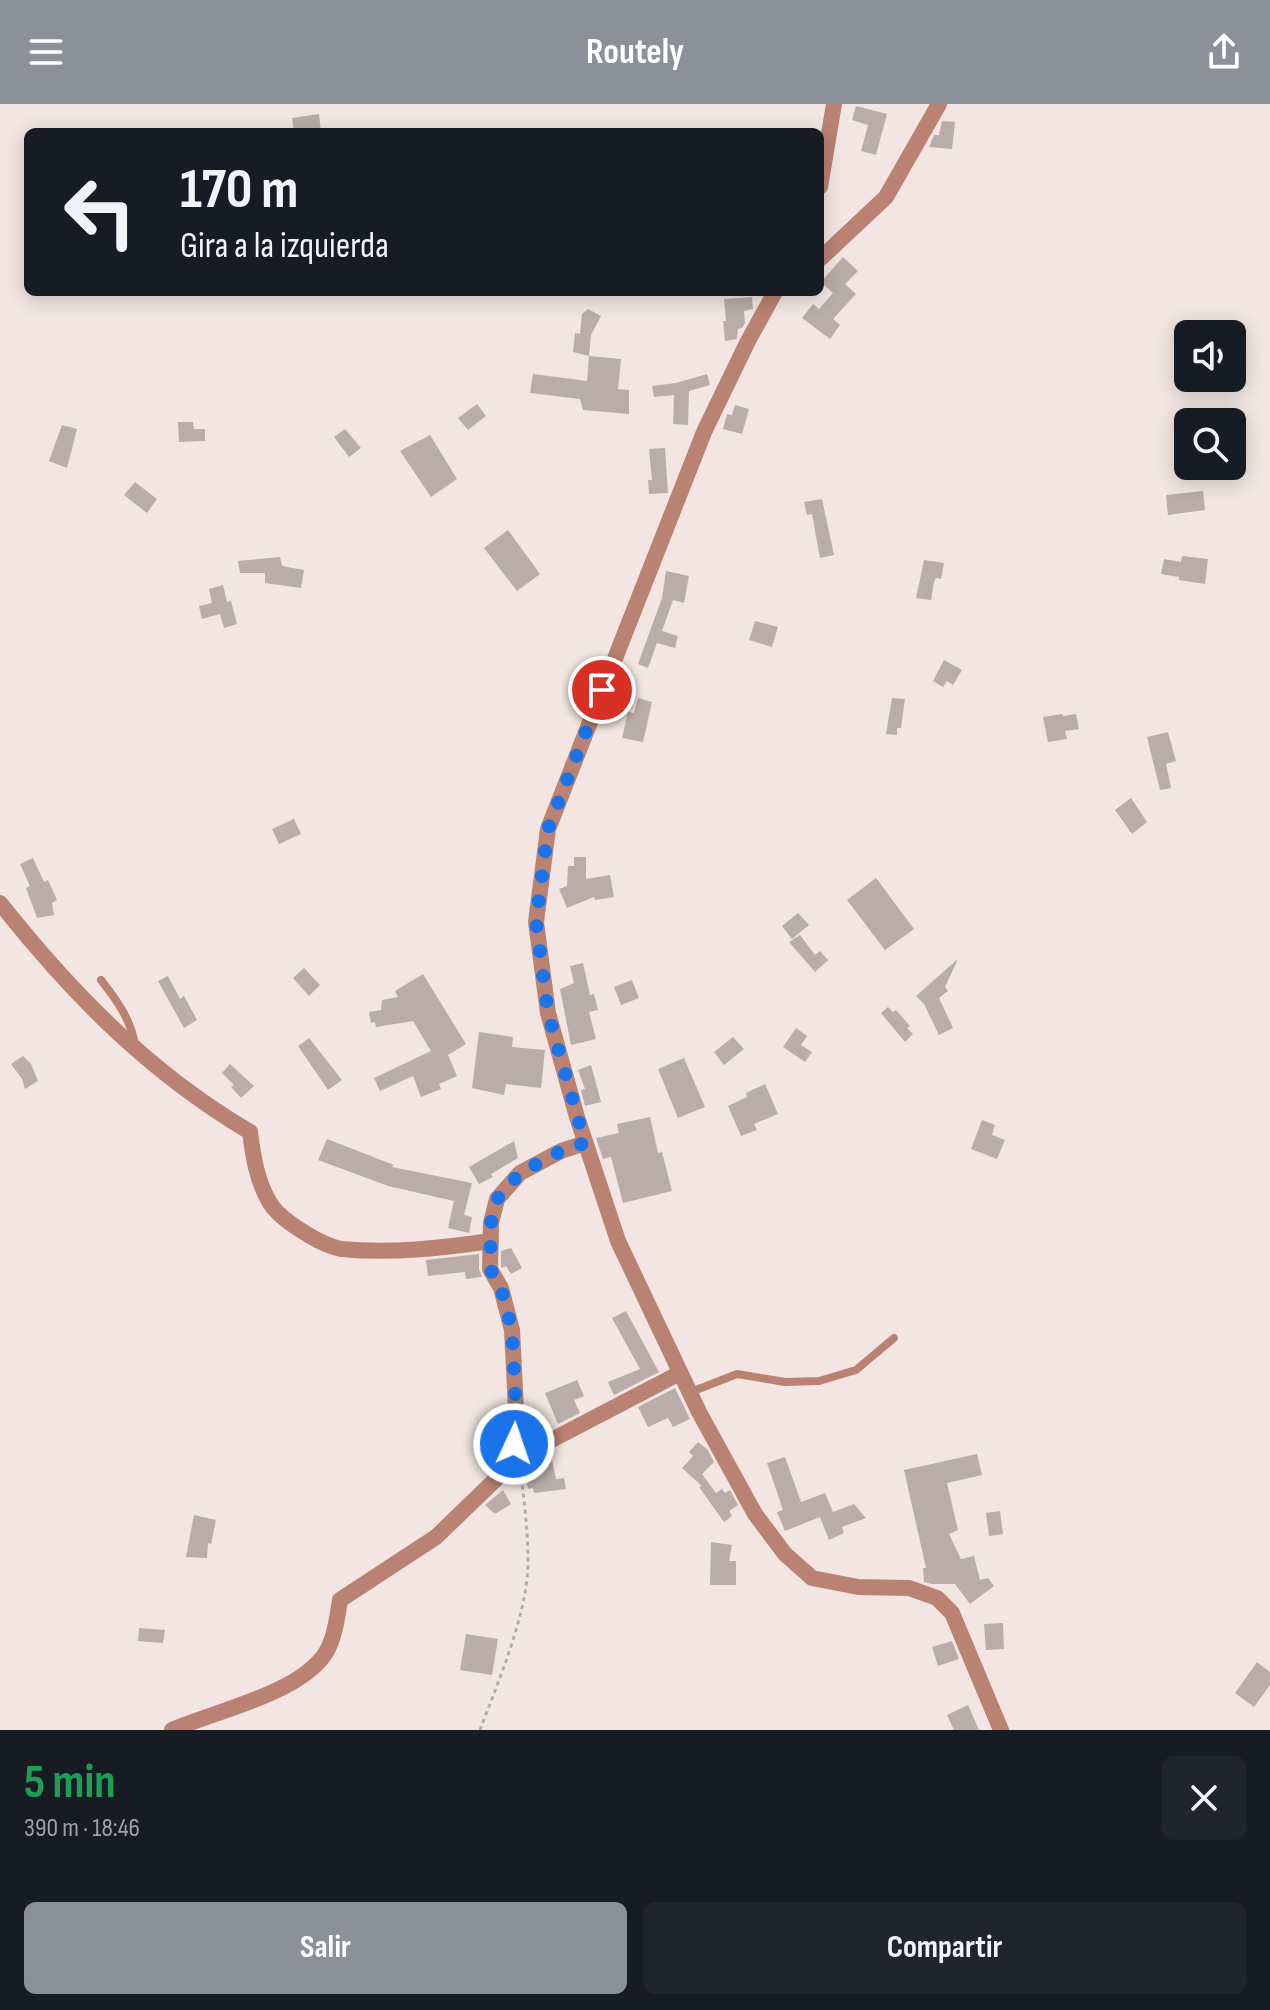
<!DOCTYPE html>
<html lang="es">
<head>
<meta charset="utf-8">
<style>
	:root { --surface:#171b24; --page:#20242c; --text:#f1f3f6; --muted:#9ea1a6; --accent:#8c9099 }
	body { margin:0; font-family:"Sofia Sans Condensed",sans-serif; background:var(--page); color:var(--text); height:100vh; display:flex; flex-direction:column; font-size:30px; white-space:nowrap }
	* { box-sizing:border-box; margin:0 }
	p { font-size:26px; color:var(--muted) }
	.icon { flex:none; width:44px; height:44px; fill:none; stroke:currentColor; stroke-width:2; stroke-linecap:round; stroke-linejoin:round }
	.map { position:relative; height:1626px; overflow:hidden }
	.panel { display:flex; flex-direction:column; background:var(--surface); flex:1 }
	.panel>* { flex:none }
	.hud { position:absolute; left:24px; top:24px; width:800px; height:168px; border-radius:12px; box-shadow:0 4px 20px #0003; background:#171b24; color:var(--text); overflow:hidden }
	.tools { position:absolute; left:1174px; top:216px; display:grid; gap:16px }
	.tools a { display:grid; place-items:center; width:72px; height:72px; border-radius:12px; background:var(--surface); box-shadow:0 4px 20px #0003; font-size:40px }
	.pin { position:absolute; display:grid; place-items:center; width:68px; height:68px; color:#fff; margin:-34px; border:4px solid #fff; border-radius:50%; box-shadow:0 2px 8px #0007 }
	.me { position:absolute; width:88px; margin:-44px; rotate:3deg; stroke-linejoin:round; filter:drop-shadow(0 0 6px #0008) }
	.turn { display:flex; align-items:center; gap:28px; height:168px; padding:0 24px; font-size:36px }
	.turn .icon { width:104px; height:104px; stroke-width:2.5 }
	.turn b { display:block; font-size:56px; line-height:68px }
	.round { display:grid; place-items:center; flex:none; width:84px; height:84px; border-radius:12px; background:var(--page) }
	.headline { display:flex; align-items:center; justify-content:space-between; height:136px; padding:0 24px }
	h1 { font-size:48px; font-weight:700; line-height:60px; color:#1e9e55 }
	.button { display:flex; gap:16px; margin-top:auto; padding:16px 24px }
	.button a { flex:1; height:92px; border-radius:12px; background:var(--accent); color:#fff; font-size:32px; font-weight:700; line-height:92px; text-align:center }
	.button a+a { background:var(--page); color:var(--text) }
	header { display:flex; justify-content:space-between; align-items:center; height:104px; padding:0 24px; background:var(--accent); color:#fff; font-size:36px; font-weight:700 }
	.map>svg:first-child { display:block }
	.building { fill:#b9aca9 }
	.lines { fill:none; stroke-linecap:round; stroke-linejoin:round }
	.path { stroke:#b4aaa7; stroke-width:3; stroke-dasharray:4 4; stroke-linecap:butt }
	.service { stroke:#b98273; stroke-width:8 }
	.minor { stroke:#b98273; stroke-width:16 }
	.route { stroke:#1a73e8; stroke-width:14; stroke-dasharray:0 25.2 }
</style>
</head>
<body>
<header><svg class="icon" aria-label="menu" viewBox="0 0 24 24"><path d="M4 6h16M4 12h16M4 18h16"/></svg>Routely<svg class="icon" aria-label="share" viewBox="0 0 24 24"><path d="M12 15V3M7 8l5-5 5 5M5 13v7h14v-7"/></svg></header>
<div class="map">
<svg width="1270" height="1626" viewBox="0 0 1270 1626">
	<rect width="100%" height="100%" fill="#f3e6e2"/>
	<!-- building -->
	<g class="building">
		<path d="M856,2l31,8 -11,41 -15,-4 7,-26 -16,-5z"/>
		<path d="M319,10l2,18h-27l-2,-14z"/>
		<path d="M942,17l13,1 -3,27 -23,-2 5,-12h5z"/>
		<path d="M843,153l15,14 -13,13 11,10 -23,25 7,6 -10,14 -28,-21 11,-14 6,5 14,-16 -12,-11z"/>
		<path d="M752,193l1,12 -9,2 1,12 -3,5 -4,1 -1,10 -12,2 -2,-20h3l-2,-22z"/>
		<path d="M588,205l13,7 -10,19 -2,21 32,3 -3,30 11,1v24l-46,-4 -3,-11 -50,-6 3,-19 54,7 2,-25 -16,-4 2,-19 5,1 2,-20z"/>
		<path d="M707,270l3,11 -21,6 -1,34 -15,-1 1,-29 -20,2 -2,-11 24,-3z"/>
		<path d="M477,300l9,12 -18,14 -10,-12z"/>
		<path d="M735,301l14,4 -7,25 -19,-5 4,-15 5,1z"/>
		<path d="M178,318h15l1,7h11v12l-26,1z"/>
		<path d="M62,321l15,4 -10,39 -18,-7z"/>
		<path d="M345,325l16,19 -12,9 -15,-20z"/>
		<path d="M430,331l27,44 -26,18 -31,-46z"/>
		<path d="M665,344l3,45 -19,1 -1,-14h4l-3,-31z"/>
		<path d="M135,378l22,17 -10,14 -23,-18z"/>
		<path d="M1203,387l2,19 -37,5 -2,-20z"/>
		<path d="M822,395l12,56 -14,3 -8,-44 -5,1 -3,-13z"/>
		<path d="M508,426l32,44 -23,17 -33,-43z"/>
		<path d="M1182,452l26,3 -3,25 -26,-4v-3l-18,-3 3,-15 17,3z"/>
		<path d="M280,453l2,9 22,4 -3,18 -36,-5v-10h-25l-2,-12z"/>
		<path d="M924,456l20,3 -3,16 -5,-1 -2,4 -3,18 -15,-2z"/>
		<path d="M666,467l23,5 -5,27 -11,-3 -11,31 16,5 -3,12 -18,-5 -9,25 -10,-4 24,-66z"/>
		<path d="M223,481l4,17 4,-1 6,23 -13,4 -4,-14 -18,5 -3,-13 13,-3 -3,-14z"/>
		<path d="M755,517l23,6 -6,20 -23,-7z"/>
		<path d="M944,556l18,10 -9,15 -6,-4 -4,6 -10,-6z"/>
		<path d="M638,594l14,4 -9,40 -21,-4 6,-26 6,1z"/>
		<path d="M892,594l13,1 -4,29h-4v7l-11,-1z"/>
		<path d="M1062,610l1,2 13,-2 3,15 -14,2 2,8 -19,3 -5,-25z"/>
		<path d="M1168,628l8,29 -10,3 5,24 -11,2 -13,-53z"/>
		<path d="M1131,694l16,24 -15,12 -17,-24z"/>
		<path d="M294,715l7,15 -22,10 -7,-15z"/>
		<path d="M574,753h12v22l24,-4 4,22 -19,3 -1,-3 -27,11 -8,-19 8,-3 1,-20h6z"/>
		<path d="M33,754l11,24 4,-2 9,20 -5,3 2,12 -17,3 -11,-30 4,-2 -10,-22z"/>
		<path d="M876,774l38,51 -29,21 -38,-50z"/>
		<path d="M798,809l11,12 -17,14 -10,-13z"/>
		<path d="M800,831l15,20 5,-4 8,9 -13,12 -26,-30z"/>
		<path d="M958,855l-13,28 3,4 -9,7 14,30 -14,7 -15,-31 -8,-8z"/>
		<path d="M583,859l7,32 4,-1 4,16 -9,2 7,27 -25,6 -11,-56 14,-6 -4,-17z"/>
		<path d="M304,864l16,17 -11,11 -16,-18z"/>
		<path d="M423,870l43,70 -18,11 9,21 -18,8 2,5 -20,8 -8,-21 -33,15 -6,-13 57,-27 -18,-30 -37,6 -1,-5 -4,1 -2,-11 12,-2 1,-10 16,-3 -3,-6z"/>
		<path d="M168,872l12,23 4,-3 13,24 -13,8 -26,-47z"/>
		<path d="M632,876l7,18 -18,7 -7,-18z"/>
		<path d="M888,903l5,5 3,-2 14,16 -3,2 6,6 -8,8 -24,-29z"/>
		<path d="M796,924l11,8 -6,9 11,7 -7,10 -22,-15z"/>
		<path d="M479,928l34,5 -1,10 33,3 -4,38 -35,-4 -2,11 -32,-7z"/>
		<path d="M733,933l11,12 -20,16 -10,-13z"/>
		<path d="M309,934l33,42 -14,10 -30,-44z"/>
		<path d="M23,952l8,8 7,17 -13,8 -3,-10 -11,-15z"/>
		<path d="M684,954l21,49 -27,11 -20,-49z"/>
		<path d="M230,960l24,22 -13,12 -10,-11 3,-2 -12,-12z"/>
		<path d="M591,961l10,37 -16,4 -4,-16 4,-1 -7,-19z"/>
		<path d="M765,980l13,30 -24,10 3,6 -16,6 -13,-30 19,-9 -1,-4z"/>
		<path d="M650,1013l8,36 4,-1 10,39 -49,12 -12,-46 -8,2 -7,-21 23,-5 -2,-9z"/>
		<path d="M982,1016l13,5 -3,10 13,5 -8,19 -26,-10z"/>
		<path d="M327,1035l67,26 -2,2 80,16 -8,32 8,2 -3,16 -21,-5 6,-27 -66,-15 -70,-26z"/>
		<path d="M514,1037l4,17 -27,16 2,3 -14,7 -10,-17z"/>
		<path d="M511,1144l11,20 -11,6 -5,-8 -4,2 -1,-2v-15z"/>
		<path d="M479,1150v15l3,8 -16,2 -1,-7 -37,4 -2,-16z"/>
		<path d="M626,1207l33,61 -45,23 -6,-13 32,-13 -28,-51z"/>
		<path d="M577,1276l7,16 -10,4 6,13 -22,11 -13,-31z"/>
		<path d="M675,1284l15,31 -17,8 -5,-9 -20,9 -10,-20z"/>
		<path d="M698,1338l10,8 6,12 -12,12 14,19 6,-4 3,4 5,-3 8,15 -9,6 3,5 -8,6 -25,-35 3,-1 -20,-18 11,-12 -4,-4z"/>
		<path d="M977,1350l5,21 -35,8 11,47 -9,4 12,25 13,-3 6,24 8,-2 6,8 -24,18 -15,-20h-23l-8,-2 -1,-14h3l-22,-98z"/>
		<path d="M551,1351l5,24 8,-1 2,11 -32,4 -1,-5 -5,1 -4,-22z"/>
		<path d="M785,1353l16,45 24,-9 8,19 21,-8 12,14 -24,9 2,6 -15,7 -9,-23 -35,14 -8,-19 6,-2 -16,-47z"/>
		<path d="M503,1386l8,14 -16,10 -10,-9z"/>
		<path d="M1000,1407l3,23 -14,2 -3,-23z"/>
		<path d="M194,1411l22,5 -5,24 -3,-1 -1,15 -21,-1z"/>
		<path d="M711,1438l21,3 -3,16h7v24h-26z"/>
		<path d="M1003,1519l1,26 -18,1 -2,-26z"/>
		<path d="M139,1524l26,2 -2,13 -25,-2z"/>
		<path d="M466,1530l32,5 -6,36 -32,-5z"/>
		<path d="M952,1537l7,18 -21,7 -6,-19z"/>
		<path d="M1257,1558l13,10v13l-16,22 -19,-14z"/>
		<path d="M968,1601l11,25h-25l-7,-15z"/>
	</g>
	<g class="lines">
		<!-- path -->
		<path class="path" d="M480,1626c18,-48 47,-115 48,-166 0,-29 -3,-59 -7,-87"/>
		<!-- service -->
		<g class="service">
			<path d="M101,876c15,19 31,41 34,66"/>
			<path d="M691,1288l46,-18 48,8 34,-1 37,-11 38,-32"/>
		</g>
		<!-- minor -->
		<g class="minor">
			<path d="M820,83l14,-83"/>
			<path d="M820,155l66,-62 53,-93"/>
			<path d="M775,188l-27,49 -44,91 -156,397 -12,93 12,91 29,104 41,124 81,171 56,102 30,40 27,24 46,9 51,1 28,10 15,15 49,117"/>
			<path d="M0,799c72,91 150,170 250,229 3,24 7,50 20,71 10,17 52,43 72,46 48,5 101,-1 149,-8"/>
			<path d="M519,1353l-5,-13 2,-34 -4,-80 -11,-42 -11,-19 1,-46 6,-24 23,-26 41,-22 24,-8"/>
			<path d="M172,1626c43,-19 126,-36 153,-76 10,-16 12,-36 15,-54l96,-63 83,-80 161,-84"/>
		</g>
	</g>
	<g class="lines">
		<!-- route -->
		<path class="route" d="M514,1340l2,-34 -4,-80 -11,-42 -11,-19 1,-46 6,-24 23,-26 41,-22 24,-8 -37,-130 -12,-91 12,-93 54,-139"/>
	</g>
</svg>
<div class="tools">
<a><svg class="icon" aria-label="sound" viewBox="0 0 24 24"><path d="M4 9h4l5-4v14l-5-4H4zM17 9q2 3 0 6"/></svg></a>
<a><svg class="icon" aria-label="search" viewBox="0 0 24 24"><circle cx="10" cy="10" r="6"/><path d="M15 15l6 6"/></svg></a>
</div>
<div class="pin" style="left:602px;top:586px;background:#d93025"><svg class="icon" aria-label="arrive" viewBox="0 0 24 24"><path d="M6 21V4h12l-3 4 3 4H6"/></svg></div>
<svg class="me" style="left:514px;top:1340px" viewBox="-20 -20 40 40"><circle r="17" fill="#1a73e8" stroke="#fff" stroke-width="3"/><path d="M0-11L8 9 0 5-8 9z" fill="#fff"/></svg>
<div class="hud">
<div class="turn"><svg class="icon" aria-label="left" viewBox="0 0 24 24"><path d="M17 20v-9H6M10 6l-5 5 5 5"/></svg><div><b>170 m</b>Gira a la izquierda</div></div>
</div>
</div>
<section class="panel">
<div class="headline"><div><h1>5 min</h1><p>390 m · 18:46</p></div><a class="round"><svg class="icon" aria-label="close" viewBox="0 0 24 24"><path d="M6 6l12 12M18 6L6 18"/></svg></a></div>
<div class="button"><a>Salir</a><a>Compartir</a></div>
</section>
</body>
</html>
